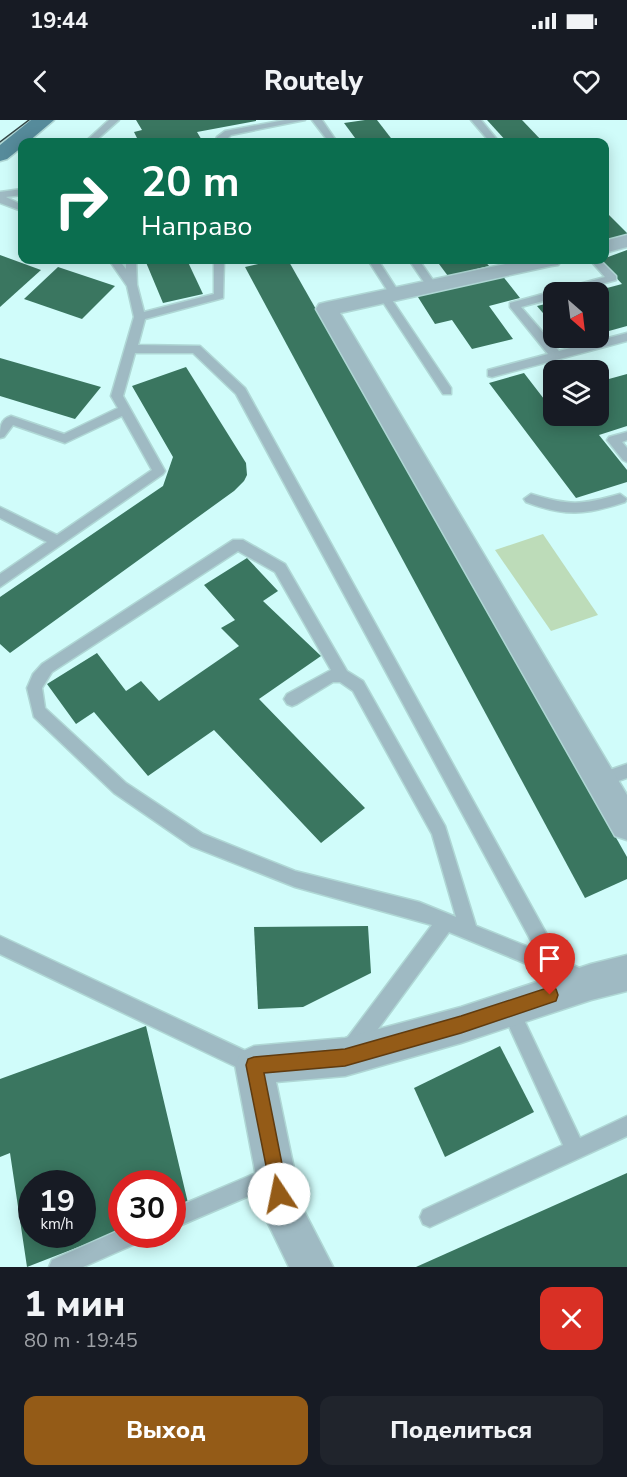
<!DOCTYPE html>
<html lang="ru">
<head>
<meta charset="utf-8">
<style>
	:root { --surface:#171b24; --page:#20242c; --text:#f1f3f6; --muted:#9ea1a6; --accent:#945b17 }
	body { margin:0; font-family:"Nunito Sans",sans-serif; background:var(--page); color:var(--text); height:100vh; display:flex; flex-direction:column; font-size:22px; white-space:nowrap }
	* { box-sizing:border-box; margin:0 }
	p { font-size:20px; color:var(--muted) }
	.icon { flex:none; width:33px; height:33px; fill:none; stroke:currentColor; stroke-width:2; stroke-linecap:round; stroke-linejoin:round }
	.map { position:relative; height:1147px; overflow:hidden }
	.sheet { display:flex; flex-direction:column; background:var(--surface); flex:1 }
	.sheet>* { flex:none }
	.guide { position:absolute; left:18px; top:18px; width:591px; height:126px; border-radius:12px; box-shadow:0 3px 15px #0003; background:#0b6e4f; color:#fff; overflow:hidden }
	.needle { width:39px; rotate:152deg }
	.controls { position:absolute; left:543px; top:162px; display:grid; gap:12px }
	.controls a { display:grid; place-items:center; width:66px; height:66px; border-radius:12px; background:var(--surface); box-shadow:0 3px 15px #0003; font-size:30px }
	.speed { position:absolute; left:18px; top:1050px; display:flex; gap:12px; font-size:30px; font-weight:700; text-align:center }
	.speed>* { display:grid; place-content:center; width:78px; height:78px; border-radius:50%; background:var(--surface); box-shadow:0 3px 15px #0003; line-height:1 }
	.speed small { font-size:15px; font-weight:400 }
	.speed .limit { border:9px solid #d22; background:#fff; color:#111 }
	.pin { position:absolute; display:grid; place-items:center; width:51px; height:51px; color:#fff; margin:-62px -26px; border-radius:50% 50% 50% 0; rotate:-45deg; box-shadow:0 0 6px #0007 }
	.pin .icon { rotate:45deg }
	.me { position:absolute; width:66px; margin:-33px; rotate:349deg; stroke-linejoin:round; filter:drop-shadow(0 0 4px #0008) }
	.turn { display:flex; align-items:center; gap:21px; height:126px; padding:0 24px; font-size:27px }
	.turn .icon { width:78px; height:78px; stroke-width:2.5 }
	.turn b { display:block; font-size:42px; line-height:51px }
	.round { display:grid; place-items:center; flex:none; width:63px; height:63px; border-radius:12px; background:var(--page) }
	.summary { display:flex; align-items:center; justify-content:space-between; height:102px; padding:0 24px }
	h1 { font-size:36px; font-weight:800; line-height:45px }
	.primary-button { display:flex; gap:12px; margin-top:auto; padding:12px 24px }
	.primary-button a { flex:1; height:69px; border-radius:12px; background:var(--accent); color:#fff; font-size:24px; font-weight:800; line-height:69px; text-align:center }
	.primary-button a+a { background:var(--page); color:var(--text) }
	.status { display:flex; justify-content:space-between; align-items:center; height:42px; padding:0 30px; background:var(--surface); direction:ltr }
	.status svg { height:16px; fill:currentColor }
	header { display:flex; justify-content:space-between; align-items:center; height:78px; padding:0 24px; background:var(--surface); font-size:27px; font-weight:800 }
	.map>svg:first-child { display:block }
	.green { fill:#bddcb9 }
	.building { fill:#3a7660; fill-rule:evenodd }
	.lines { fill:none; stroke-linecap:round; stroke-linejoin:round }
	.lane-casing { stroke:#afd7d5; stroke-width:3 }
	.street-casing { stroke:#afd7d5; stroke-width:3 }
	.primary-casing { stroke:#afd7d5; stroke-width:3 }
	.lane { fill:#9fbac3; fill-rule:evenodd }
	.street { fill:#9fbac3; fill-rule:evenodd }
	.primary { fill:#568b9b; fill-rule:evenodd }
	.tram { stroke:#334747; stroke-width:1.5 }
	.route { fill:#945b17; stroke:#603b0f; stroke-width:1.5 }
</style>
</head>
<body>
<div class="status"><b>19:44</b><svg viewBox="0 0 49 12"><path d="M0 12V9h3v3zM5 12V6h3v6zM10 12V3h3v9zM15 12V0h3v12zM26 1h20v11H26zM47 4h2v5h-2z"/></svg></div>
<header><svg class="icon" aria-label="back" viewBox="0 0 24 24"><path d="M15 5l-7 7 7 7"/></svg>Routely<svg class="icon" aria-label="heart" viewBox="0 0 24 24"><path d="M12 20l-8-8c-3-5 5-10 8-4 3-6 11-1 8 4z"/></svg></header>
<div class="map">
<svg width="627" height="1147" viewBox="0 0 627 1147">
	<rect width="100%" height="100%" fill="#d0fcfa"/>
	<!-- green -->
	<path class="green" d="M543,414l55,81 -47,16 -56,-81z"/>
	<!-- building -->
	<g class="building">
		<path d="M136,0h120v1l-59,11 6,10h-64l-5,-10 8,-2z"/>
		<path d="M365,0h12l17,22h-36l-14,-19z"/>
		<path d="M487,0h35l21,22h-36z"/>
		<path d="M604,90l23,23v2l-23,5z"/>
		<path d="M627,130v76l-29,8v-42h-6l30,-8 -22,-24z"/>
		<path d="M0,135l41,15 -41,37z"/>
		<path d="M145,140h42l16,34 -40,9z"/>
		<path d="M275,140h13l339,597v22l-42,19 -340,-631z"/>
		<path d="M436,140h48l5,6 -41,10z"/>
		<path d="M58,147l57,19 -33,33 -58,-20z"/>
		<path d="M501,154l19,24 -31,8 24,33 -41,10 -20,-29 -17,4 -19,-30z"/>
		<path d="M554,182v24l-17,-20z"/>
		<path d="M0,238l101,29 -26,32 -75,-23z"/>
		<path d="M186,247l60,96 1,12 -3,6 -10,10 -224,162 -10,-9v-47l163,-111 10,-29 -41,-71z"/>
		<path d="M524,253l20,26 10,-3v20h44v-34l29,-8v52l-28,9 28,35v12l-51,16 -87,-115z"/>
		<path d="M247,438l31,33 -15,10 58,55 -62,43 106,109 -44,35 -107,-113 -66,46 -54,-64 -18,12 -29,-40 50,-31 29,38 15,-10 18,20 80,-55 -18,-18 14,-8 -31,-35z"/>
		<path d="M368,806l3,47 -68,34 -45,2 -4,-82z"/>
		<path d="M146,906l42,177 -16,7v-26h-50v46l-95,37 -17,-114 -10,4v-78zM32,1064h50v50h-50z"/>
		<path d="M500,926l34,66 -89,45 -31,-69z"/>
		<path d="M627,1053v94h-211z"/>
	</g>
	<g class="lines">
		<defs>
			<g id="lane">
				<path d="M109,0h10l-25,22h-9z"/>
				<path d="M285,0h20l-74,15 -7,7h-9l2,-5 8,-6z"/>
				<path d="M312,0h10l15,22h-8z"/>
				<path d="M471,0h10l18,22h-9z"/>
				<path d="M22,69v6l-16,2 16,8v6l-22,-8v-11z"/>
				<path d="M109,140h10l7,9v-9h10l1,25 7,27 70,-18v-34h10l-1,38 -78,21 -7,26 62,1 45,42 316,572 30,13 3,6 -3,6 -6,3 -136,-56 -90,123 -7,2 -7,-2 -2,-7 2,-7 87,-116 -137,-38 -104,-41 -77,-53 -80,-76 -7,-29 6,-14 9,-10 191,-124h10l42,24 62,107 16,10 82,145 31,100 60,24 -300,-556 -43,-41h-58l-12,43 42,75 -2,3 -163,113v-13l47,-32 -47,-24v-11l57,28 95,-65 -30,-54 -57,27 -52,-18 -9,12 -4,1c0,-9 0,-19 11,-22l53,18 54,-26 -7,-12 23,-79 -7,-31zM238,431l37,21 56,98 -44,24 -3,5 3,5 5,2 5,-2 36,-22h7l13,9 79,143 24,83 -37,-15 -124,-31 -92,-37 -77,-51 -81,-75 -3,-20 10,-16z"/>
				<path d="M368,140h10l22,34 -1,2h-8z"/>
				<path d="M409,140h10l18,26 -1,2h-8z"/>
				<path d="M590,140h10l16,16v4l-45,12h-17v6l-33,9 38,44 68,-18v8l-135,36 -4,-1v-6l60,-16 -38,-47v-4l95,-26z"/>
				<path d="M384,173l4,1 63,94v6h-8l-64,-98z"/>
				<path d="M627,312v8l-5,2 5,6v14l-4,-2 -16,-20 2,-3z"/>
				<path d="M531,374c39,12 50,11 89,0l7,5 -2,3c-39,13 -60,15 -99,0l-2,-3z"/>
				<path d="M627,644v14l-26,9 -6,-2 -2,-5 2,-5z"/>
				<path d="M0,816l261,122 2,7 -2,7 -7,2 -7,-2 -247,-118z"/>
				<path d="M510,880l6,3 64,135 47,-22v20l-197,91 -7,-3 -3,-7 3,-7 140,-65 -62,-136 3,-6z"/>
				<path d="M275,1045l7,3 3,7 -3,7 -110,47v-20z"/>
				<path d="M122,1109v5h23l-3,7 -59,26h-34l3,-7z"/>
			</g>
			<g id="street">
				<path d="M627,115v12l-23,6v-12z"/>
				<path d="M524,140h38l-4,5 -7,1 -211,47 287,482v45l-12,-4 -299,-527 3,-5 8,-2z"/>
				<path d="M627,835v36l-36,9 -130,43 -116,33 -69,6 26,125 31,60h-44l-26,-54 -28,-148 6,-13 13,-6 91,-8 116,-31 130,-43z"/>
			</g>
			<path id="primary" d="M31,0h23l-26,22h-6v5l-15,12 -7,2v-16z"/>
		</defs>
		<!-- lane casing -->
		<use href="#lane" class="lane-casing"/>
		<!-- street casing -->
		<use href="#street" class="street-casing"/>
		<!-- primary casing -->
		<use href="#primary" class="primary-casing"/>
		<!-- lane -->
		<use href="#lane" class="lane"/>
		<!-- street -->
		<use href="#street" class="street"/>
		<!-- primary -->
		<use href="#primary" class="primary"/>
		<!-- tram -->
		<path class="tram" d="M0,22l29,-22"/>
	</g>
	<!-- route -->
	<path class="route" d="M550,867l6,2 2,6 -2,6 -95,32 -116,33 -81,7 24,121 -3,7 -6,2 -6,-2 -27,-136 2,-6 6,-2 91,-8 116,-33z"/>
</svg>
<div class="controls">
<a><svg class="needle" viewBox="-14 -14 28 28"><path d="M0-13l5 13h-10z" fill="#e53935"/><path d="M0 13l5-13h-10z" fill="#9ea1a6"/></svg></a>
<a><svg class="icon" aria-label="layers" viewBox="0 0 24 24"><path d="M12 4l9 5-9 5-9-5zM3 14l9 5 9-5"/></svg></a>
</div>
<div class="speed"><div>19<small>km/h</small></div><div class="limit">30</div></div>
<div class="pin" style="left:550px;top:875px;background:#d93025"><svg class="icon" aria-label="arrive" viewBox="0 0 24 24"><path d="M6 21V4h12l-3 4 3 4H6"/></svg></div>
<svg class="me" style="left:279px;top:1074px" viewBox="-20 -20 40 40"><circle r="19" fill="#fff"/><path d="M0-13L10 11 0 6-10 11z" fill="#945b17"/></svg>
<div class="guide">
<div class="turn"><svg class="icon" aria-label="right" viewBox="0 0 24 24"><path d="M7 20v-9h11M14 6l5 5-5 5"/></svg><div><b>20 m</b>Направо</div></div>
</div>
</div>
<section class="sheet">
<div class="summary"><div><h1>1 мин</h1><p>80 m · 19:45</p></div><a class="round" style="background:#d93025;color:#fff"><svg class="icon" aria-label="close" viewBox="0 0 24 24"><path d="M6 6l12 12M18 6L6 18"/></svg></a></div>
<div class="primary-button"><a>Выход</a><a>Поделиться</a></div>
</section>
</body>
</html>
